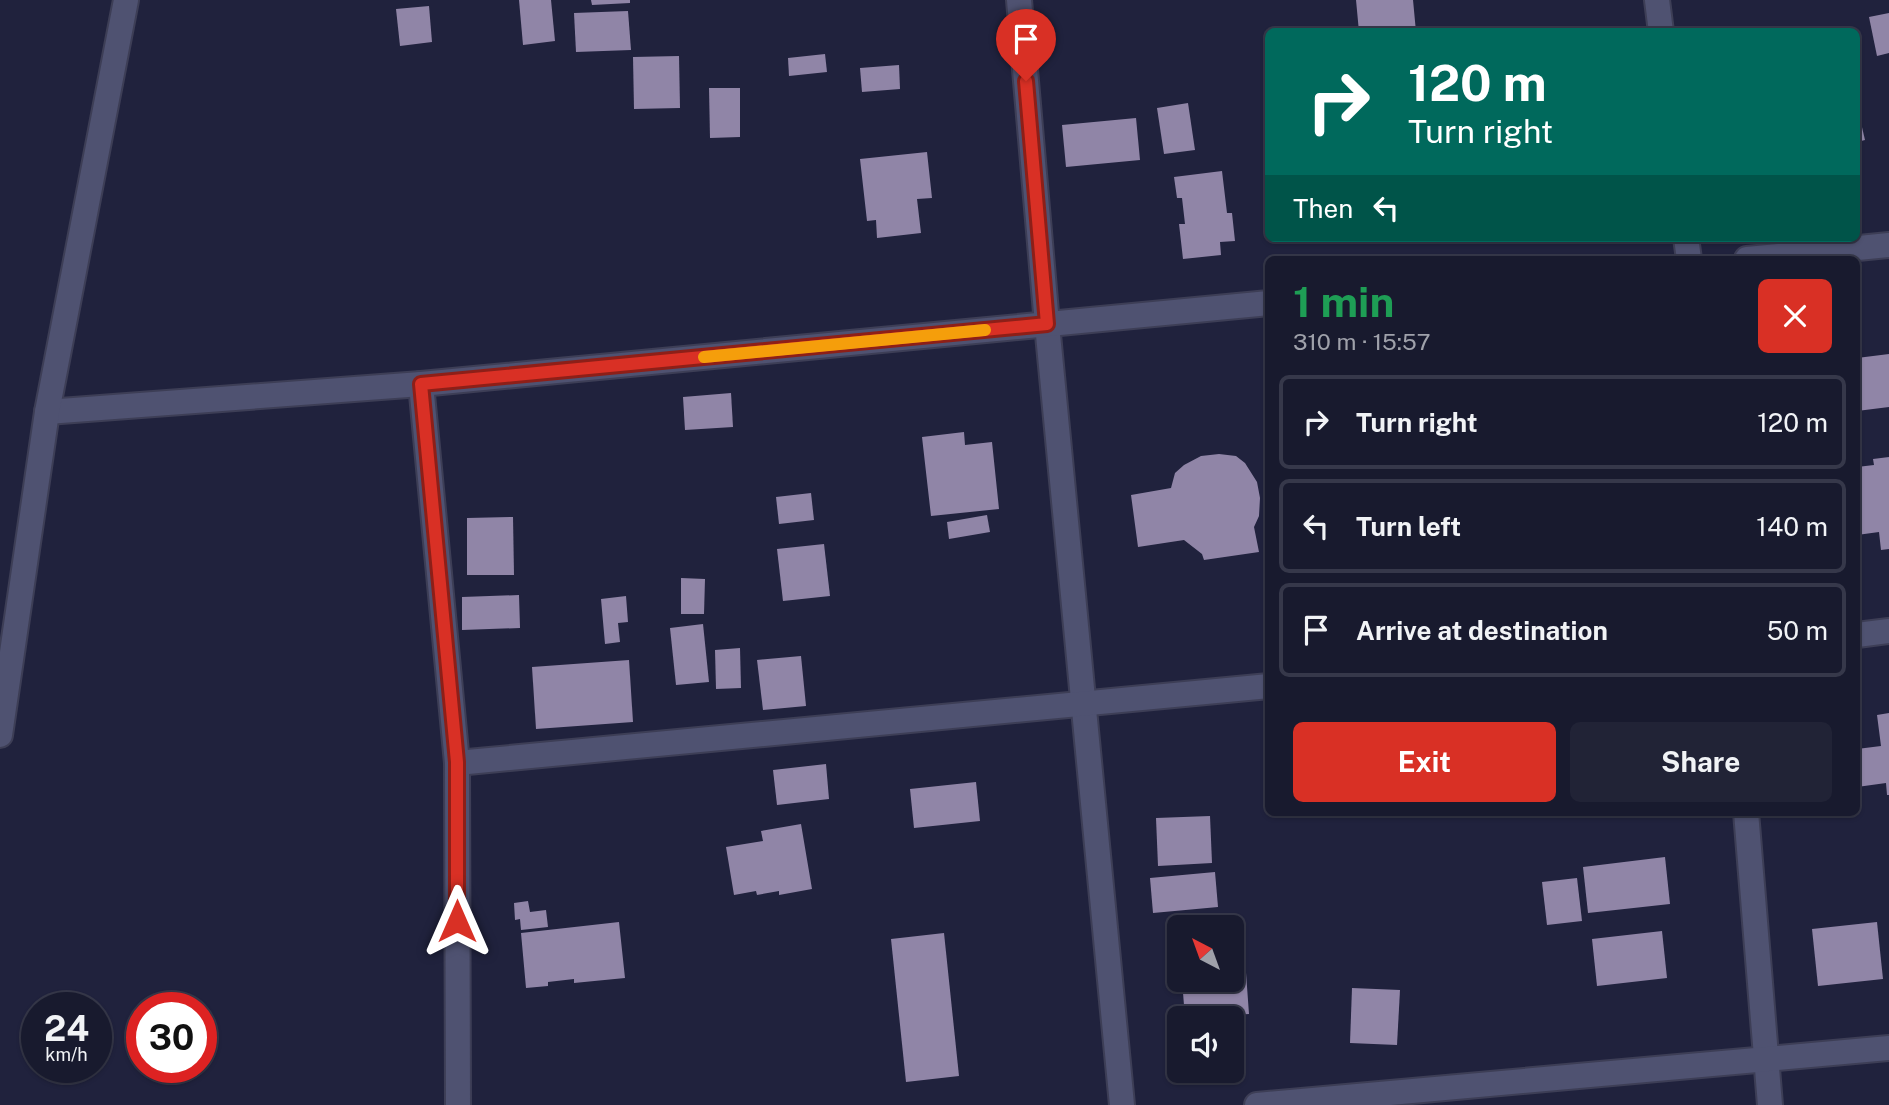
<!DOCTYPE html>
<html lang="en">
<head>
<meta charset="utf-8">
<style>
	:root { --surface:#181a2e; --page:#212336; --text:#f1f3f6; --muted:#9fa1aa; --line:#36384a; --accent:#d93025 }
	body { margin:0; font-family:"Public Sans",sans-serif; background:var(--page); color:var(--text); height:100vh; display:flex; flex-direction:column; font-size:26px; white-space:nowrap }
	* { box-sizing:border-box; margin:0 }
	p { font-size:23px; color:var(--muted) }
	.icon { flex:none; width:38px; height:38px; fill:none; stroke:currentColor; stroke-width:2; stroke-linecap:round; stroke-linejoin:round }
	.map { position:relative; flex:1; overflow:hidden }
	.sheet { position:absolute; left:1265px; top:256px; width:595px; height:560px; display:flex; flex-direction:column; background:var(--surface); border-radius:10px; box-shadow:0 2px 5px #0004,0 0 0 2px var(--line) }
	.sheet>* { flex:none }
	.banner { position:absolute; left:1265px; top:28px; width:595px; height:214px; border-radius:10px; box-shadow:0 2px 5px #0004,0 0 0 2px var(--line); background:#00695c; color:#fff; overflow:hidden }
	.needle { width:46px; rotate:319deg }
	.controls { position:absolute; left:1167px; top:915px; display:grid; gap:14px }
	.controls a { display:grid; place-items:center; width:77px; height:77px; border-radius:10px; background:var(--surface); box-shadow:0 2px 5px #0004,0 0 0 2px var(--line); font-size:35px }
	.speed { position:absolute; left:21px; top:992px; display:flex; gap:14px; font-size:35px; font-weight:700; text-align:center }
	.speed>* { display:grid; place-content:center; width:91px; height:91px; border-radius:50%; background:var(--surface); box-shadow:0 2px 5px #0004,0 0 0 2px var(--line); line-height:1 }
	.speed small { font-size:18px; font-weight:400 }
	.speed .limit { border:10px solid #d22; background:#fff; color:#111 }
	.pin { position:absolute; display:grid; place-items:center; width:60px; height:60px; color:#fff; margin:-72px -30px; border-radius:50% 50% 50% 0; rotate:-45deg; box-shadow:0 0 7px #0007 }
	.pin .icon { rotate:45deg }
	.me { position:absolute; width:77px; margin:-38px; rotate:0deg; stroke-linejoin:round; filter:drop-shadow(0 0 5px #0008) }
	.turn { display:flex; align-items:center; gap:24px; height:147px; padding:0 28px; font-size:32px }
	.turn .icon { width:91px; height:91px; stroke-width:2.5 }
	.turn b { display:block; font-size:49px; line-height:60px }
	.then { display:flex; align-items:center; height:66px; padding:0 28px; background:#0003; gap:14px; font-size:26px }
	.round { display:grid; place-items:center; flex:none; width:74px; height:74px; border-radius:10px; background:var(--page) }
	.summary { display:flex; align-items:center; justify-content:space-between; height:119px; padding:0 28px }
	h1 { font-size:42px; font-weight:700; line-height:52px; color:#1e9e55 }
	.cta { display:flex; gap:14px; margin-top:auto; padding:14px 28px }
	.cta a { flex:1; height:80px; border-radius:10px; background:var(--accent); color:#fff; font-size:28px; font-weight:700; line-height:80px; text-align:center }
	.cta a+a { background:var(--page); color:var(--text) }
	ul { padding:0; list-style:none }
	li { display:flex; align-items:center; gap:21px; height:94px; margin:0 14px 10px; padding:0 14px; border:4px solid var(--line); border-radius:10px }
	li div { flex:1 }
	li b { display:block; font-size:26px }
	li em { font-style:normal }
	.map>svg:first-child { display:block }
	.building { fill:#9085a7 }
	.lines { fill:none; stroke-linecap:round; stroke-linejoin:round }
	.street-casing { stroke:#3d3e56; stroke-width:28 }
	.street { stroke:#4f5271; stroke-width:24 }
	.route-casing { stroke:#8d1f18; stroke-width:18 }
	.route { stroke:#d93025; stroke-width:12 }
	.slow { stroke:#f59e0b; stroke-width:12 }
</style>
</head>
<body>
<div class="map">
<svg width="1889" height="1105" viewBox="0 0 1889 1105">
	<rect width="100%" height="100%" fill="#20223d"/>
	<!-- building -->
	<g class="building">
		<path d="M519,0h32l4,41 -32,4z"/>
		<path d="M591,0h39v3l-38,2z"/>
		<path d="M1356,0h57l3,32h-57z"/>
		<path d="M429,6l3,36 -32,4 -4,-37z"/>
		<path d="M628,11l3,39 -55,2 -2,-39z"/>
		<path d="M1889,13v40l-12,3 -8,-39z"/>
		<path d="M825,54l2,18 -38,4 -1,-18z"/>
		<path d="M679,56l1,52 -46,1 -1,-52z"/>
		<path d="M899,65l1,24 -38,3 -2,-24z"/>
		<path d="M709,88h31v49l-30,1z"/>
		<path d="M1188,103l7,47 -31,4 -7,-46z"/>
		<path d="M1857,106l8,34 -8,2z"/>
		<path d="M1136,118l4,42 -74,7 -4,-42z"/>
		<path d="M927,152l5,46 -15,1 4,34 -44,5 -1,-18 -9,1 -7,-62z"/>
		<path d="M1222,171l5,42h5l3,28 -15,1 1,13 -38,4 -4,-35h6l-3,-26h-5l-3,-21z"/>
		<path d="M1889,354v53l-32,4v-53z"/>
		<path d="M731,393l2,34 -48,3 -2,-33z"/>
		<path d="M964,432l1,13 27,-3 7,67 -68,7 -9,-79z"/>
		<path d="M1219,454l17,2 9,7 12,19 3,16 -1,18 -5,11 5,25 -55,8 -2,-6 -18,-14 -46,7 -7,-52 40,-7 4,-15 9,-8 17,-9z"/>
		<path d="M1889,457v92l-8,1 -2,-18 -22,3v-68l17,-2 -1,-6z"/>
		<path d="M811,493l3,27 -35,4 -3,-27z"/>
		<path d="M987,515l3,17 -41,7 -2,-17z"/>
		<path d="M513,517l1,58h-47v-57z"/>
		<path d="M824,544l6,52 -47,5 -6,-52z"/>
		<path d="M681,578l24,1 -1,35h-23z"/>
		<path d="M519,595l1,33 -58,2v-33z"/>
		<path d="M626,596l2,26 -10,1 2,19 -15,2 -4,-45z"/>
		<path d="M703,624l6,58 -33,3 -6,-57z"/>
		<path d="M740,648l1,40 -25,1 -1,-39z"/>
		<path d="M801,656l5,50 -43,4 -6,-50z"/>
		<path d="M629,660l4,62 -97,7 -4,-62z"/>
		<path d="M1889,713v82h-2l-1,-12 -29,4v-38l24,-3 -4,-31z"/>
		<path d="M826,764l3,35 -52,6 -4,-35z"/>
		<path d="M976,782l4,39 -66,7 -4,-39z"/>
		<path d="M1210,816l2,47 -54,3 -2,-48z"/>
		<path d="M801,824l11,65 -33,6v-4l-22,4 -1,-4 -22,4 -8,-48 37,-6 -2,-10z"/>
		<path d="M1665,857l5,47 -82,9 -5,-46z"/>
		<path d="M1215,872l3,35 -65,6 -3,-35z"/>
		<path d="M1577,878l5,43 -35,4 -5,-43z"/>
		<path d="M528,901l2,11 16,-2 2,17 -27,3 -1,-11 -5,1 -1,-17z"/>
		<path d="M619,922l6,56 -51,5v-4l-26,3v4l-22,2 -5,-55z"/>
		<path d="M1877,922l6,57 -65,7 -6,-57z"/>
		<path d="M1662,931l5,47 -70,8 -5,-47z"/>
		<path d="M944,933l15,143 -53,6 -15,-143z"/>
		<path d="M1245,959l4,55 -64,4 -3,-38h50v-20z"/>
		<path d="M1352,988l48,2 -3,55 -47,-2z"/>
	</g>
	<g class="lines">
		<defs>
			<g id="street">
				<path d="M1019,0l28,324 75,781"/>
				<path d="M1657,0l4,32"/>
				<path d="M1686,238l3,21"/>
				<path d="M1747,259l142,-14"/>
				<path d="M421,384l36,379 1,342"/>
				<path d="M47,412l374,-28 848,-81"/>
				<path d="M1857,635l32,-4"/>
				<path d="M0,735l47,-323 79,-412"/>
				<path d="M457,763l812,-77"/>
				<path d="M1746,812l24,293"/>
				<path d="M1257,1105l632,-57"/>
			</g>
		</defs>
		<!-- street casing -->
		<use href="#street" class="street-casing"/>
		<!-- street -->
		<use href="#street" class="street"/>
	</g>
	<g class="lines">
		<defs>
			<path id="route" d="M457,921v-159l-36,-378 626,-60 -21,-243"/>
		</defs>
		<!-- route casing -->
		<use href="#route" class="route-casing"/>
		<!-- route -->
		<use href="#route" class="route"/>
		<!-- slow -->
		<path class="slow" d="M704,357l281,-27"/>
	</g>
</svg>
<div class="controls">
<a><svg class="needle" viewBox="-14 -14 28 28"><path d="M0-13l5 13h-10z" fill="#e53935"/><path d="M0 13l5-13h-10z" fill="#9fa1aa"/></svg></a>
<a><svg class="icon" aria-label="sound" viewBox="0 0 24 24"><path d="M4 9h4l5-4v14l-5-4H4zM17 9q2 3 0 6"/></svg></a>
</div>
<div class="speed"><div>24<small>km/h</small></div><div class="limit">30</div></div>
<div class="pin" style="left:1026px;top:81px;background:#d93025"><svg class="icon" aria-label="arrive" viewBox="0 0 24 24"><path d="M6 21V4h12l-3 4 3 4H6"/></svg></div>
<svg class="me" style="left:457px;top:921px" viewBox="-20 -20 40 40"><path d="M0-17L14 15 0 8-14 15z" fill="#d93025" stroke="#fff" stroke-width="4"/></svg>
<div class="banner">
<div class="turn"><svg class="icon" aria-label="right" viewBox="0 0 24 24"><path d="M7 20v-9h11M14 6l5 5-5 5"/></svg><div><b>120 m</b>Turn right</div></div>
<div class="then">Then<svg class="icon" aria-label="left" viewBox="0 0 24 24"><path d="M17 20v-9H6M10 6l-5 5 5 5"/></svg></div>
</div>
<section class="sheet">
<div class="summary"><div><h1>1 min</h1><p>310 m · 15:57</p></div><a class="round" style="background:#d93025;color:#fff"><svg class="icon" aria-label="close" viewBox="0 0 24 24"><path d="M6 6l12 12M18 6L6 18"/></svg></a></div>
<ul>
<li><svg class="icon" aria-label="right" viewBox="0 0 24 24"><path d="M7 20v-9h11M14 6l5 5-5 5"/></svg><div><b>Turn right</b></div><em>120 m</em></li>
<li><svg class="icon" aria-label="left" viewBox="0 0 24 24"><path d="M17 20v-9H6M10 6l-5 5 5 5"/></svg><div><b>Turn left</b></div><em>140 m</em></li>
<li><svg class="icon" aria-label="arrive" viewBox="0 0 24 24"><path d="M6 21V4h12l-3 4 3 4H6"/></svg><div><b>Arrive at destination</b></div><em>50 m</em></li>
</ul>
<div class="cta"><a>Exit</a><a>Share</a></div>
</section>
</div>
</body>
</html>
